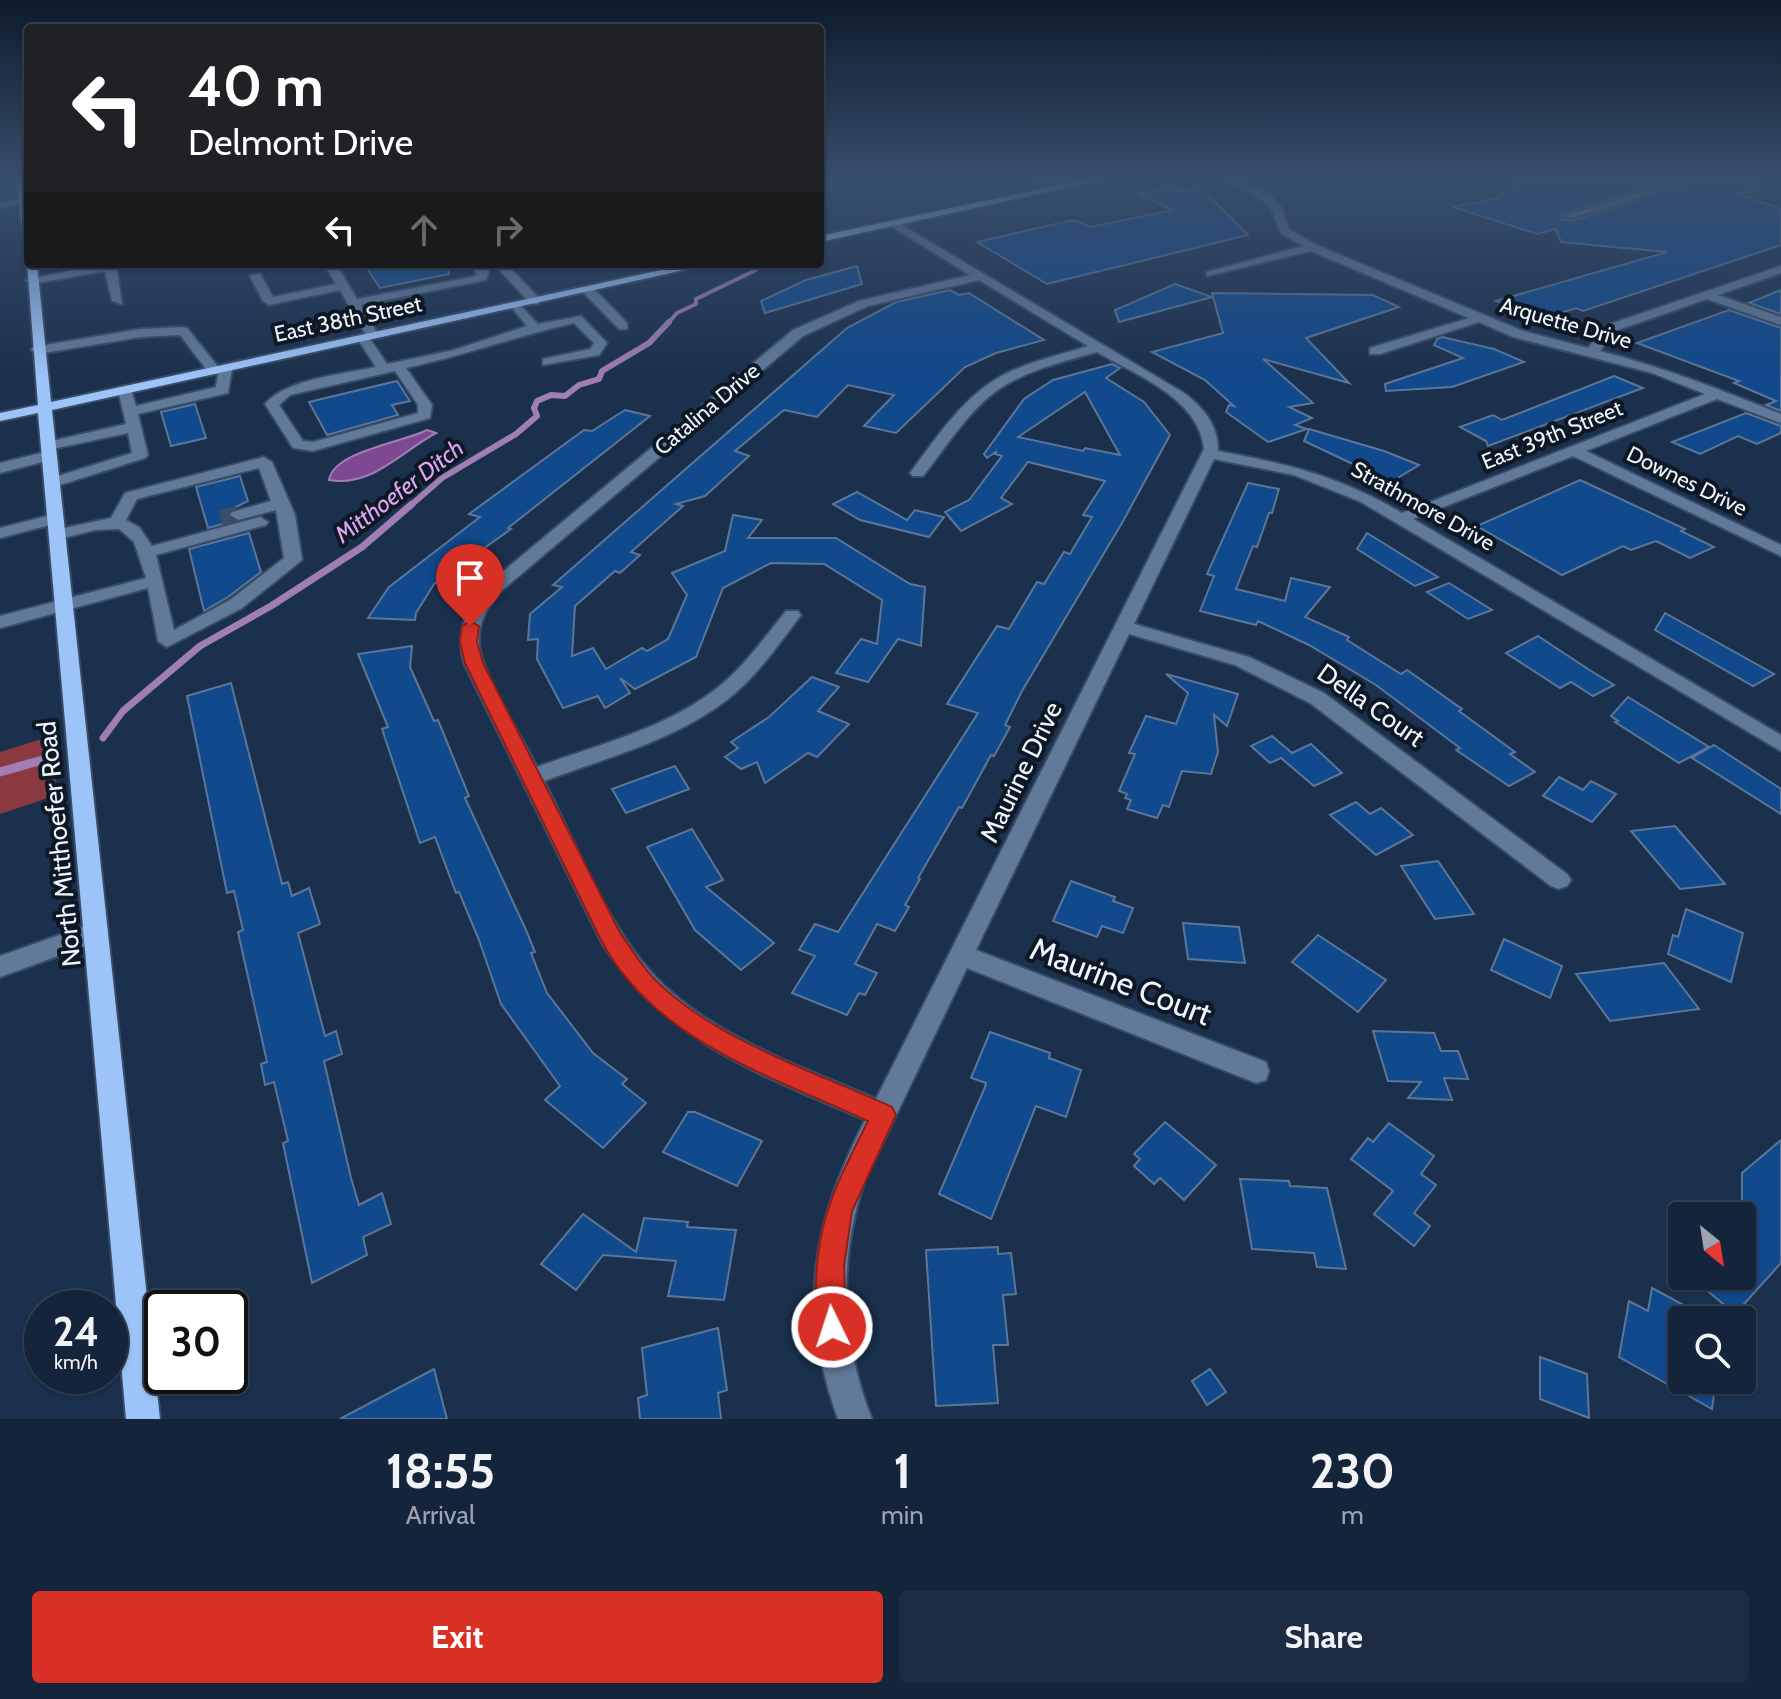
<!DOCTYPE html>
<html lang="en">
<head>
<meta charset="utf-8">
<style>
	:root { --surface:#14243a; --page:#1d2c42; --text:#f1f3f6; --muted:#9da4af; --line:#334154; --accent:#d93025 }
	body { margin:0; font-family:Cabin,sans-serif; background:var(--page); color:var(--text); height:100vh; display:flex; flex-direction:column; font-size:30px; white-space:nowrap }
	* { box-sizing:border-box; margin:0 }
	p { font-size:26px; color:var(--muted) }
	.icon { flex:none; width:44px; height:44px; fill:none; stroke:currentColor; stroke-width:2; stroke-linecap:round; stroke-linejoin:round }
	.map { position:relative; height:1419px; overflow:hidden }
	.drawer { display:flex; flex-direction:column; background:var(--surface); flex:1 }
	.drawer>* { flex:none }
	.hud { position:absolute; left:24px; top:24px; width:800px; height:244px; border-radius:8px; box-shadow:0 2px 6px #0004,0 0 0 2px var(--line); background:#202124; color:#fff; overflow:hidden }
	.needle { width:52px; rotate:150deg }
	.tools { position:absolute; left:1668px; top:1202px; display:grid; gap:16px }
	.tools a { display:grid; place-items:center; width:88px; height:88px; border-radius:8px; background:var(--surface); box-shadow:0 2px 6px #0004,0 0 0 2px var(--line); font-size:40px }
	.speed { position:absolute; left:24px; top:1290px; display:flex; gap:16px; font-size:40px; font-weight:700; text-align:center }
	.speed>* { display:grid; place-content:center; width:104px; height:104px; border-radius:50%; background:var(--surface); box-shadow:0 2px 6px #0004,0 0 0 2px var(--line); line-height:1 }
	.speed small { font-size:20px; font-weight:400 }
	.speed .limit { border:4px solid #111; border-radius:12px; background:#fff; color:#111 }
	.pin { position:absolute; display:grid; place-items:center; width:68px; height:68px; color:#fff; margin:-82px -34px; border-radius:50% 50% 50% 0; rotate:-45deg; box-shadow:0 0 8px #0007 }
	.pin .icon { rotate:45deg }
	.me { position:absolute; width:88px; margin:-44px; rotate:356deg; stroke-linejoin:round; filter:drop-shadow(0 0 6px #0008) }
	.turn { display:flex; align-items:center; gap:28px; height:168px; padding:0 32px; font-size:36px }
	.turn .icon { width:104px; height:104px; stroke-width:2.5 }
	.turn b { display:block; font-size:56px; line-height:68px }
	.lanes { display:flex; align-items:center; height:76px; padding:0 32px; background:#0003; justify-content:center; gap:40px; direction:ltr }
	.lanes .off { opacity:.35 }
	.eta { display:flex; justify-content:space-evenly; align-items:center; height:136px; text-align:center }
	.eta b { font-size:48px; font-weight:700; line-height:56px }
	.button { display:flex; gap:16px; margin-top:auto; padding:16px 32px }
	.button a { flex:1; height:92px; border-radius:8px; background:var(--accent); color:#fff; font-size:32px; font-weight:700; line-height:92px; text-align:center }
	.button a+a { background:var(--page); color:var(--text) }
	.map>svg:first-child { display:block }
	.green { fill:#8a3941 }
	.water { fill:#7e4992; stroke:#a07db2; stroke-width:2 }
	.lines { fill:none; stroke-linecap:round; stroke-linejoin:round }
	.stream-far3 { stroke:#a07db2; stroke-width:4 }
	.stream-far2 { stroke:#a07db2; stroke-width:6 }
	.stream-far1 { stroke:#a07db2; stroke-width:7 }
	.stream { stroke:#a07db2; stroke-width:9 }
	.building { fill:#10498c; stroke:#5d7697; stroke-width:2; fill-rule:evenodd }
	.minor-tunnel { stroke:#3a4e67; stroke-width:18; stroke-dasharray:18 9; stroke-linecap:butt }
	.minor-casing { stroke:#384c66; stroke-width:4 }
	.major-casing { stroke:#384c66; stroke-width:4 }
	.minor { fill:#627a9a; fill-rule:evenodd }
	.major { fill:#9dc4f9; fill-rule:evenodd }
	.route { fill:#d93025; stroke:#8d1f18; stroke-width:2 }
	.labels { text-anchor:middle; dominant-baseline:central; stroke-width:8; stroke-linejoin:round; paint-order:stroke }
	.far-street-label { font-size:22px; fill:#eff5fd; stroke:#0e1825 }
	.far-water-label { font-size:24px; font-style:italic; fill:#dea5f4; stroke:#0e1825 }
	.street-label { font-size:26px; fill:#eff5fd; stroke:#0e1825 }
	.near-street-label { font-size:32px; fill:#eff5fd; stroke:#0e1825 }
</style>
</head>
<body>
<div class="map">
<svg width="1781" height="1419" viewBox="0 0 1781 1419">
	<rect width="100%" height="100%" fill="#1a304d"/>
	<!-- green -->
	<path class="green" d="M51,736l6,59 -57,19v-62z"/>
	<!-- water -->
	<path class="water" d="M427,430l9,3c-34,18 -65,55 -107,47 5,-29 75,-38 98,-50z"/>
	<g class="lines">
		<!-- stream-far3 -->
		<path class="stream-far3" d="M667,324l10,-11 19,-9v-5l60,-29"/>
		<!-- stream-far2 -->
		<path class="stream-far2" d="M410,506l32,-28 74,-44 21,-18 -3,-8 3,-7 14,-6 14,1 14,-11 20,-6 3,-8 47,-28 20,-21"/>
		<!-- stream-far1 -->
		<path class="stream-far1" d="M103,738l20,-27 77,-65 71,-40 91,-59 50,-43"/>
		<!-- stream -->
		<path class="stream" d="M0,772l46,-13"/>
	</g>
	<!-- building -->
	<g class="building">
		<path d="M1525,180h146l-111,35 2,4 9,2 131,-41h57l1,10 -22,4 43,15v36l-198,66 -7,-3 -30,10 -9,-1 -41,-16 171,-49 -106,-10 -5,-13 -19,5 -84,-27 41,-8z"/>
		<path d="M1172,187l12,5 17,-4 47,47 -201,49 -70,-42 92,-21h8l13,6 83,-17 -35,-16z"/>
		<path d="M364,264h84l1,10 -69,14z"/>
		<path d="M857,266l5,18 -97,29 -4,-12 45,-21z"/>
		<path d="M1175,284l37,13 -93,25 -4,-12z"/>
		<path d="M950,290l9,5 10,-2 75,47 -48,13 -31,14 -69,66 -32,-7 30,-31 -46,-10 -31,32 -33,-7 -49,41 14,5 -44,40 -29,8 7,2 -52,46 9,3 -20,18 -5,-2 -40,35 -3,50 21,-8 13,21 36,-21 5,3 21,-12 19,-44 -15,-22 53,-22 8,-36 29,5 -14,18h88l74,46 15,3 -4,59 -23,-7 -30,43 -32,-9 25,-34 16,5 5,-44 -58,-36 -53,-1 -48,25 -27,69 -61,32 -15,-11 10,15 -25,15 -7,-12 -35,12 -26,-49 1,-20 -10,1 2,-26 32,-27 -9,-2 294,-257 49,-26z"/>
		<path d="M1781,290v24l-32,-11z"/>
		<path d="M1212,293l161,2 26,12 -93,31 43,45 -86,-24 50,44 -24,4 23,11 -17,7 12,4 -39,13 -42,-30 3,-7 5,1 -29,-26 -53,-28 71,-19z"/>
		<path d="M1729,310l52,18v83l-15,-6 10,-4 -42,-18 5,-2 -102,-38z"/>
		<path d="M1442,337l52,12 30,13 -72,25 -66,4 -1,-7 78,-26 -29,-13 3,-6z"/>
		<path d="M1112,364l8,4 -14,10 38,24 26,33 -48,88 -100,168 -17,34 5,2 -16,29 -3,-1 -29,53 -3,-1 -41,71 2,1 -15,26 4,2 -14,24 -18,-7 -22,40 22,9 -12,22 -6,-2 -12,22 -55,-22 23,-37 -16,-6 16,-26 23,8 140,-219 -31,-9 50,-78 12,3 28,-47 7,2 20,-32 6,2 22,-37 -9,-2 22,-34 -77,-19 -27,36 11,6 -51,27 -16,-19 24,-12 33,-44 -7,-2 2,-3 -10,7 -3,-4 40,-55 29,-19zM1085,392l35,63 -35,-7 -2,3 -65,-14z"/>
		<path d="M1614,376l29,12 -155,58 -2,-5 -26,-14 33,-12 9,5z"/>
		<path d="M397,381l13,20 -18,4 6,10 -71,20 -18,-33z"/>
		<path d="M195,404l11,34 -35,8 -10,-34z"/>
		<path d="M625,410l25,6 -142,112 3,1 -77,55 -18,29 -1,7 -47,-2 21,-31 91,-70 -11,-3 115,-84 8,1z"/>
		<path d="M1746,413l35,13v7l-24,11 -19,-8 -38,18 -28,-12z"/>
		<path d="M1309,429l75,22 35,14 -28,17 -87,-41z"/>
		<path d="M240,476l8,25 -18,9 -3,6 7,5 -26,7 -12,-41z"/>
		<path d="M1580,480l105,49 -4,2 33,16 -24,11 -34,-17 -25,9 -8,-4 -61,29 -85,-49z"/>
		<path d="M1248,483l31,6 -7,24h-3l-12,34 -4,-1 -17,43 49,12 6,-23 39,9 -25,30 44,20 -2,3 54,34 6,-4 55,39 -3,2 56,41 -5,2 25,18 -26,14 -53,-36 4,-2 -84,-63 -67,-40 -51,-24 -2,4 -56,-14 14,-35 -7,-2z"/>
		<path d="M857,492l50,28 8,-10 29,7 -15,20 -69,-17 -27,-16z"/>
		<path d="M249,533l12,39 -33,25 -24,14 -15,-62z"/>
		<path d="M1367,533l71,44 -23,9 -58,-37z"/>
		<path d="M1449,583l43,27 -24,9 -41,-27z"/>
		<path d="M1665,613l109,61 -21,12 -98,-56z"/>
		<path d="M1538,636l53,35 23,14 -21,11 -22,-14 -11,6 -54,-35z"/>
		<path d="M412,646l-2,21 24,54 4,-1 31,76 -4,2 61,132 9,22 -4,1 16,40 46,60 34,26 -5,5 24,19 -43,45 -58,-48 15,-14 -59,-82 -22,-64 -20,-48 -3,1 -21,-56 -15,6 -38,-114 6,-2 -30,-73z"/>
		<path d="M1166,674l72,20 -11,32 -13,-11 4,37 -7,22 -29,-3 -13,36 -6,-2 -6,13 -30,-9 4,-9 -6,-2 2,-4 -8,-3 16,-37 -6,-1 17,-37 30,8 12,-31z"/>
		<path d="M812,677l27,10 -21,24 31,13 -32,33 -9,-4 -43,30 -8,-21 -16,7 -16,-12 13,-9 -7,-6 38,-25z"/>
		<path d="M231,683l51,201 6,-2 4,14 17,-8 11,36 -22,9 27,103 11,-5 6,23 -18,7 27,117 8,27 23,-12 9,31 -28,13 4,18 -55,28 -29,-140 5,-2 -14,-59 -9,3 -4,-21 6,-2 -29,-130 5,-2 -9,-39 -7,2 -40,-197z"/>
		<path d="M1628,697l81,50 -30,16 -64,-41 3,-1 -7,-5z"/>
		<path d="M1272,736l20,17 19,-9 31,29 -28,13 -33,-28 -11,5 -19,-17z"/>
		<path d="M1714,745l67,44v25l-89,-56z"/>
		<path d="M675,766l14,23 -63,24 -14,-24z"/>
		<path d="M1559,777l24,13 8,-9 25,13 -24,28 -49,-26z"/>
		<path d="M1356,802l14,12 11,-6 32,27 -37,20 -46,-40z"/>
		<path d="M1675,826l50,58 -45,5 -49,-58z"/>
		<path d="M692,829l31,51 -17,7 68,56 -33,27 -46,-40 -48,-83z"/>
		<path d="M1438,861l36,53 -39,5 -34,-53z"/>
		<path d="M1071,881l44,16 -2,4 20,7 -10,25 -21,-7 -5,11 -44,-16z"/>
		<path d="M1686,909l57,24 -12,49 -63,-28 5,-19 5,2z"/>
		<path d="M1183,923l56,4 6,36 -57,-4z"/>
		<path d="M1318,935l68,45 -28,32 -66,-50z"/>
		<path d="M1504,939l58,27 -12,32 -59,-28z"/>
		<path d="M1664,963l35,46 -89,12 -34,-47z"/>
		<path d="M1373,1031l61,2 7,18h17l10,28 -24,-1 8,22 -44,-2 13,-16 -33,-1z"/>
		<path d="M990,1032l60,21 -1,5 32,12 -15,47 -30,-11 -45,113 -52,-25 46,-107 1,-4 -15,-5z"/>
		<path d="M688,1112h7l67,29 -25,45 -74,-34z"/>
		<path d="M1165,1122l51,43 -32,35 -24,-22 -6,6 -20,-18 6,-7 -6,-5z"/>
		<path d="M1389,1123l45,33 -13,18 15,11 -22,28 16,13 -16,20 -40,-32 19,-23 -42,-32 17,-21 5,4z"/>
		<path d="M1781,1140v123l-46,51 -45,-38h52v-103z"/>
		<path d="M1240,1179l49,2 1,5 37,2 19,81 -29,-2 -3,-14 -62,-4z"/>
		<path d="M583,1214l53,38 8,-34 44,4 -1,5 49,3 -12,70 -56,-4 8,-35 -73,-6 -27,35 -35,-26z"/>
		<path d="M998,1247v7l13,-1 5,41 -13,1 5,50h-15l5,58 -62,3 -10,-156z"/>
		<path d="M1652,1288l30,16v76h34l-4,29 -93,-52 10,-56 19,10z"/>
		<path d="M718,1328l9,62 -9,3 3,26h-81l-2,-21 9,-3 -5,-47z"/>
		<path d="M1540,1357l47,17 2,44 -49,-19z"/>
		<path d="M434,1369l13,50h-107z"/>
		<path d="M1210,1369l16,23 -19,13 -15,-24z"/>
	</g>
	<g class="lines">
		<!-- minor-tunnel -->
		<path class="minor-tunnel" d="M221,519l17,-4"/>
		<defs>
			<g id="minor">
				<path d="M1032,180h14l16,9 -9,2z"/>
				<path d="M1225,180h13l33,16 10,11 8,22 27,16 207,86 65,17 19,-23 174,-59v7l-63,22 63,22v8l-74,-26 -92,32 -15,20c63,16 121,39 181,63v9l-64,-24 -131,52 195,94v11l-208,-100 -160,63 368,216v16l-420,-249 -67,-27 -80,-16 -80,165 115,33 75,36 243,181 4,6 -4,6 -8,3 -8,-3 -241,-183 -75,-38 -106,-31 -153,316 290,112 3,9 -3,9 -10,3 -289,-115 -103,214c-26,81 -23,158 8,237h-34c-41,-114 -26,-193 27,-299 -107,-47 -192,-74 -262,-175l-139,-282c-9,-32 3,-55 24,-79l305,-254 66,-29 111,-26 -81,-50 -1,-2 5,-3 291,173c19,14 35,33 34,58 70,13 121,25 184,62l303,-119 -53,-21 -139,-36 -34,-15 -99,32h-10v-6l99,-30 -158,-67 -104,25v-4l96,-26 -22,-13 -10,-25 -8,-8zM979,280l109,66c-28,9 -57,15 -83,28 -41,21 -68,63 -95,99l3,3h10c25,-31 46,-67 79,-89 29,-18 63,-26 95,-35 39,23 102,46 107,97l-328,650c-80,-35 -174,-65 -232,-135 -42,-51 -70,-124 -100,-183 64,-24 137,-42 190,-87 25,-21 44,-49 64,-75l3,-4 -3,-4h-12c-21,26 -40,53 -65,74 -52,43 -122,59 -184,82 -15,-30 -57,-94 -58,-125 -1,-20 9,-36 21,-50l303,-256 65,-30z"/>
				<path d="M1682,180h17l-127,38 -9,-2z"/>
				<path d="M28,199v4l-28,5v-6z"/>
				<path d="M104,264h12l6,40 -10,-3 -7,-30 -73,13 -6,-4z"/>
				<path d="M324,264h12l21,35 120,-23 -5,-12h12l5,8 -3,8 -125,25 18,31 -9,3 17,25 67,-14 73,-24 -17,-21 6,-4 22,23 43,-8 26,27 -8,12 -56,10v-6l47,-10 4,-6 -20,-20c-57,13 -111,33 -168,45l26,37 -2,13 -117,33 -20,-3 -28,-44c21,-25 78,-30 111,-37l-19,-29 9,-3 -26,-45 -71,15 -6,-4 -13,-25 10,-2 13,23 63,-13zM395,371l23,34v8l-105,29 -10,-1 -24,-36 11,-10z"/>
				<path d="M494,264h12l33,34v6h-8z"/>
				<path d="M584,287h8l35,36v6h-8l-35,-36z"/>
				<path d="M183,327l4,1 32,40 6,-3 7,4 -4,24 -90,21 10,41 -3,3 -88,28h-12v-6l87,-27 -4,-20 -80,17 -7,-4 2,-3 83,-19 -8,-34 2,-3h10l6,19 80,-19 2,-13h-8l-30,-39 -39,2 -103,17 -7,-4 2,-3 108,-18z"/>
				<path d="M49,451l8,5 -3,3 -54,14v-10z"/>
				<path d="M264,457l8,5 23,53 7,45 -60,48 -75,39 -9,-6 -10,-53 -148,40v-12l146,-38 -12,-36 -15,-13 -24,1 -39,10 -8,-5 2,-4 61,-13 14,-25zM259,468l12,33 -39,11 -2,3 8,5 38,-10 8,48 -54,42 -56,30 -18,-75 110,-30 2,-3 -8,-5 -108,29 -13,-19 -13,-7 11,-21z"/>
				<path d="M55,514l8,5 -2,3 -61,16v-10z"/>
				<path d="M96,922l9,3 3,7 -3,7 -105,38v-21z"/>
			</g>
			<g id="major">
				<path d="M17,180h10l1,61 -5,-3z"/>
				<path d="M1083,180h20l-283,62v-6z"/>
				<path d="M27,262l10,2 14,138 638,-138h22l-659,146 108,1009h-34l-88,-1006 -38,8v-8l38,-8z"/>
			</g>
		</defs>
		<!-- minor casing -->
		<use href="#minor" class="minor-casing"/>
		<!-- major casing -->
		<use href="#major" class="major-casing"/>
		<!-- minor -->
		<use href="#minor" class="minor"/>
		<!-- major -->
		<use href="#major" class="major"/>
	</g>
	<!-- sky -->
	<linearGradient id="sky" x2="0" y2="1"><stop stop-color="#0e1a2a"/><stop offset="0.47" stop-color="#384e6d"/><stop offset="1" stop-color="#384e6d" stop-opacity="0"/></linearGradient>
	<rect width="1781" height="379" fill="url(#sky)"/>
	<!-- route -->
	<path class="route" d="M470,621l9,5 -2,16 6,21 136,268c14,21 27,42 46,58 61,55 153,84 227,118l4,8 -44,96 -8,55 2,61 -4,10 -10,4 -10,-4c-6,-14 -5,-28 -6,-43 -1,-73 21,-110 52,-173 -97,-45 -216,-81 -268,-183l-135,-275 -5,-21 2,-16z"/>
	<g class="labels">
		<!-- far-street labels -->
		<g class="far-street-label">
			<text transform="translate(348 319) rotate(-12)">East 38th Street</text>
			<text transform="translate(1566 323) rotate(16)">Arquette Drive</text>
			<text transform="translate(707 409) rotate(-40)">Catalina Drive</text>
			<text transform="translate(1552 435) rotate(-22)">East 39th Street</text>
			<text transform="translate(1687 481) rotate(26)">Downes Drive</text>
			<text transform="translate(1423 506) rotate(29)">Strathmore Drive</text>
		</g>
		<!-- far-water labels -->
		<g class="far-water-label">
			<text transform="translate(399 491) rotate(-37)">Mitthoefer Ditch</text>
		</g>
		<!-- street labels -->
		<g class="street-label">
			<text transform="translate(1371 705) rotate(35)">Della Court</text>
			<text transform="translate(1021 772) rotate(-64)">Maurine Drive</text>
			<text transform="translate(59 844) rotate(-96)">North Mitthoefer Road</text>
		</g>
		<!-- near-street labels -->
		<g class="near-street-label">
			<text transform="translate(1121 981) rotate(21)">Maurine Court</text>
		</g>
	</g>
</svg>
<div class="tools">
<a><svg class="needle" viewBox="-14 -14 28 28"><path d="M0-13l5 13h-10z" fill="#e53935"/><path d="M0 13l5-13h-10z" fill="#9da4af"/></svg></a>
<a><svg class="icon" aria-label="search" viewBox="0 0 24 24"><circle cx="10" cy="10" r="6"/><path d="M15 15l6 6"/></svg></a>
</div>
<div class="speed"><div>24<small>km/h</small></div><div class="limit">30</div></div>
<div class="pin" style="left:470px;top:626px;background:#d93025"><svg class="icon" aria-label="arrive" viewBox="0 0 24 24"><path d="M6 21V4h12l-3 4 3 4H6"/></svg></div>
<svg class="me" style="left:832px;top:1327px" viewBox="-20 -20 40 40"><circle r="17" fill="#d93025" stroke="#fff" stroke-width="3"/><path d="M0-11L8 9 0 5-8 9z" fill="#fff"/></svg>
<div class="hud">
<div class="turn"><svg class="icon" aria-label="left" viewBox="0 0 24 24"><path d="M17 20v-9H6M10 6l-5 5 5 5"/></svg><div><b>40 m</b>Delmont Drive</div></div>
<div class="lanes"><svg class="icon" aria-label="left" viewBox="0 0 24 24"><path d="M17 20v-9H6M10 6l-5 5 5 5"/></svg><svg class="icon off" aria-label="ahead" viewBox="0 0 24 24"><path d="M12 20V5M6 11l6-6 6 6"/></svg><svg class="icon off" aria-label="right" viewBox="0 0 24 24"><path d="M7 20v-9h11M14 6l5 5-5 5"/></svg></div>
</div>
</div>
<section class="drawer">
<div class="eta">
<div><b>18:55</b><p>Arrival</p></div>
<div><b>1</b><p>min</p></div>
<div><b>230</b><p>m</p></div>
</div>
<div class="button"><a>Exit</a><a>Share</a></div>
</section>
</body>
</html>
